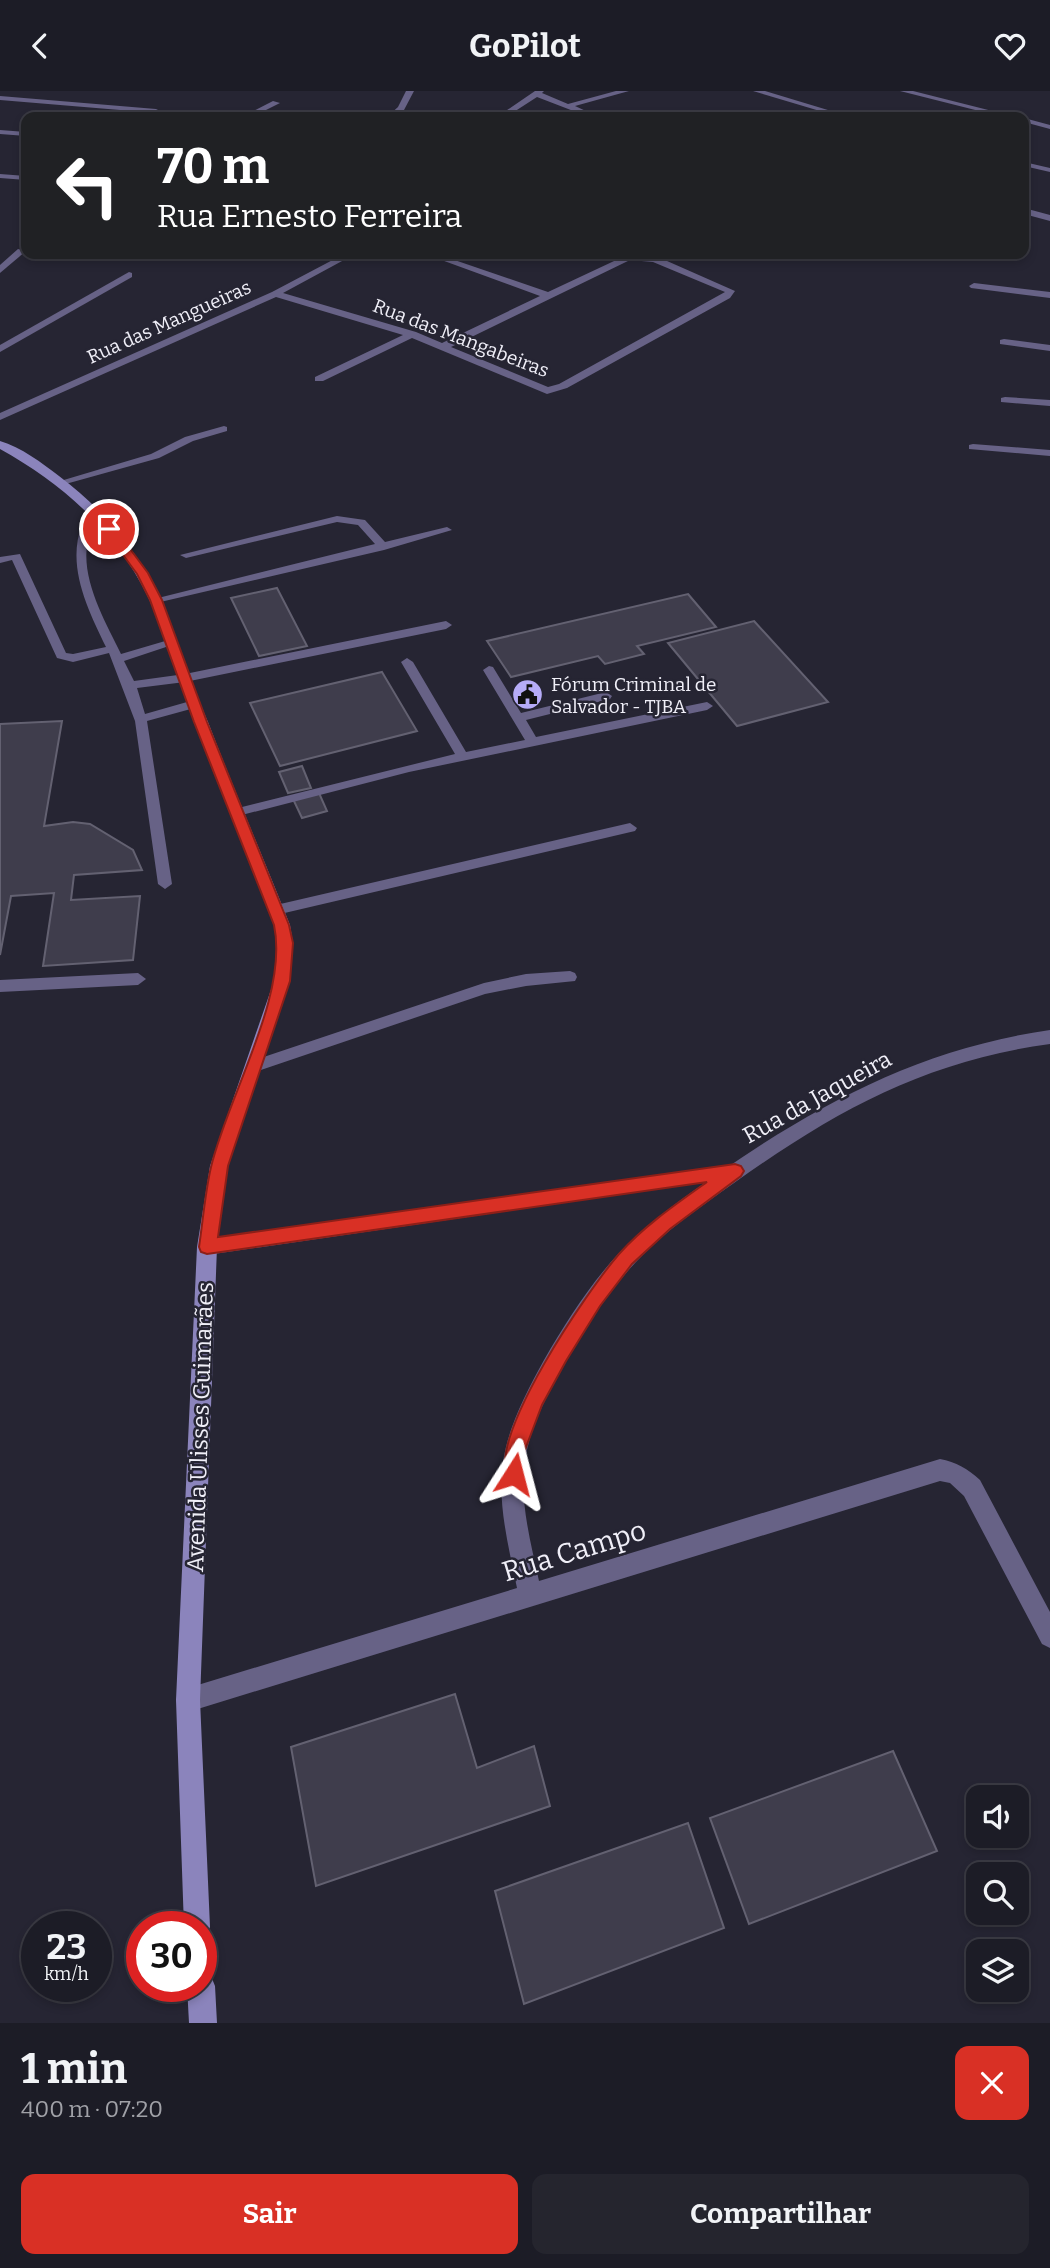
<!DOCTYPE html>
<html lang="pt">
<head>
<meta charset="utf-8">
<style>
	:root { --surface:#1c1c26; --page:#25252e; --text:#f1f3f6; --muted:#a0a1a7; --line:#3a3a43; --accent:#d93025 }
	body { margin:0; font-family:Bitter,serif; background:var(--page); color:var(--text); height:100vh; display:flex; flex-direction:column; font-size:26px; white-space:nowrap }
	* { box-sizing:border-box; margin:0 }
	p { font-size:23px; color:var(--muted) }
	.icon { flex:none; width:38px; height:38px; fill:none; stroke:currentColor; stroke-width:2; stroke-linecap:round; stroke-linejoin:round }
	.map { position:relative; height:1932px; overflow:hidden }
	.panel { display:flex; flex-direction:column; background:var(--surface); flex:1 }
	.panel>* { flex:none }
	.top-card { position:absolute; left:21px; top:21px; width:1008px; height:147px; border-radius:14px; box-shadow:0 4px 10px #0003,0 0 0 2px var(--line); background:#202124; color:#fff; overflow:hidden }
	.tools { position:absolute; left:966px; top:1694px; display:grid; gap:14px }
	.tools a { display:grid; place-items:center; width:63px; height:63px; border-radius:14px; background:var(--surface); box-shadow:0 4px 10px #0003,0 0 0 2px var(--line); font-size:35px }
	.speed { position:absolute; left:21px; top:1820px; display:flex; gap:14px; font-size:35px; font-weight:700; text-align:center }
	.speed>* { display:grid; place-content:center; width:91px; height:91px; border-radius:50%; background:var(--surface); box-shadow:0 4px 10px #0003,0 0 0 2px var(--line); line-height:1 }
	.speed small { font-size:18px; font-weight:400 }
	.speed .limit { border:10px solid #d22; background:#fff; color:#111 }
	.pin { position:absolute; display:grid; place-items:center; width:60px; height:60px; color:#fff; margin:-30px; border:4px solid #fff; border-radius:50%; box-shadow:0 2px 7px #0007 }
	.me { position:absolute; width:77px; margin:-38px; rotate:9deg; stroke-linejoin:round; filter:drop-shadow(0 0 5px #0008) }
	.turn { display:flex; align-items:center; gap:24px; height:147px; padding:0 21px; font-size:32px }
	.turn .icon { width:91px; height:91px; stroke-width:2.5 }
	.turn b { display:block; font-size:49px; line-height:60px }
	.round { display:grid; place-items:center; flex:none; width:74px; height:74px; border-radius:14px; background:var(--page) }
	.overview { display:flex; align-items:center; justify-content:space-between; height:119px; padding:0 21px }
	h1 { font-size:42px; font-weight:700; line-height:52px }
	.button { display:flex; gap:14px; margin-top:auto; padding:14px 21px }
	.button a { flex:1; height:80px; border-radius:14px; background:var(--accent); color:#fff; font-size:28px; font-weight:700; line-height:80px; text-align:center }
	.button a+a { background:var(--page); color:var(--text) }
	header { display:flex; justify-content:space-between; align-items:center; height:91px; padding:0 21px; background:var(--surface); font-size:32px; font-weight:700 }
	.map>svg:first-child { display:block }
	.building { fill:#3f3d4c; stroke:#636171; stroke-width:2 }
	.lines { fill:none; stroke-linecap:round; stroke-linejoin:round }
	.lane { fill:#676286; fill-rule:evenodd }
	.street { fill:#676286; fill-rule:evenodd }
	.secondary { fill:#8b84bc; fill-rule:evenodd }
	.route { fill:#d93025; stroke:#8d1f18; stroke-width:2 }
	.labels { text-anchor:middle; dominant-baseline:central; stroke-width:5; stroke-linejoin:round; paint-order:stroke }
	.far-street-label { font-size:19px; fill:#f0eff8; stroke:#262533 }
	.far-poi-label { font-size:19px; fill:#f0eff8; stroke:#262533; text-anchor:start }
	.street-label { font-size:23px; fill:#f0eff8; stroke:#262533 }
	.near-street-label { font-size:28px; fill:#f0eff8; stroke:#262533 }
</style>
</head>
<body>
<header><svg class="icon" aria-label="back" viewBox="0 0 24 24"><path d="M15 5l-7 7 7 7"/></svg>GoPilot<svg class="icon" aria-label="heart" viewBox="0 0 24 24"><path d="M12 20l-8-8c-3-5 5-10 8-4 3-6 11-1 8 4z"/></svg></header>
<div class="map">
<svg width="1050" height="1932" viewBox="0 0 1050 1932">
	<rect width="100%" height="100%" fill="#262533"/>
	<!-- building -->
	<g class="building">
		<path d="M277,497l30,58 -48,10 -28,-58z"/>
		<path d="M688,503l28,33 -79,19 7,8 -39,10 -7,-8 -87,21 -24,-36z"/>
		<path d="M754,530l74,81 -91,24 -69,-83z"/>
		<path d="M382,581l35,59 -137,35 -30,-63z"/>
		<path d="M62,630l-18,105 29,-4 17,2 43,26 9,20 -68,5 -3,25 69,-4 -7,64 -90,6 11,-73 -43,3 -11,59v-231z"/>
		<path d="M302,675l9,22 -23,5 -9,-21z"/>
		<path d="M319,702l8,18 -25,7 -9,-19z"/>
		<path d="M455,1603l22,74 57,-22 16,60 -234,80 -25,-139z"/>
		<path d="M893,1660l44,100 -188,73 -39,-106z"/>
		<path d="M688,1732l36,105 -200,76 -29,-113z"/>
	</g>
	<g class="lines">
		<!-- lane -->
		<g class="lane">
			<path d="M224,335l3,1v4l-34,10 -34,17 -97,27 -5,-3 94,-28 34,-17z"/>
			<path d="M93,416l5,3c-4,12 -10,24 -11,36 -5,36 19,77 34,108l51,-15 6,4 -54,18 10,20 51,-7 261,-53 6,4 -6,4 -261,53 -48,6 8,26 49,-14 6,4 -2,3 -51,14 25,163 -7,5 -7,-5 -23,-163 -26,-68 -36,9 -16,-4 -45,-98 -12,3v-6l20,-3 46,99 7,1 33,-7c-18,-37 -40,-81 -24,-122 3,-8 4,-15 11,-18z"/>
			<path d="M337,425l28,4 20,22 62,-15 5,3 -68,20 -228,53 -6,-3 225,-56 -17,-19 -21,-3 -151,36 -6,-3z"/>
			<path d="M407,567l6,4 53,90 59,-12 -42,-70 6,-4 4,1 28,46 85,-21 6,4 -2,3 -84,21 10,17 171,-35 6,4 -6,4 -298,62 -171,44 -5,-1 -2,-3 2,-3 5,-1 217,-54 -54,-92z"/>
			<path d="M630,732l7,5 -2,3 -359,84 -7,-5 7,-5z"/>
			<path d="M570,880l5,2 2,4 -2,4 -49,5 -41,8 -230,78 -6,-2 -2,-4 2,-4 235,-79 42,-9z"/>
			<path d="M138,882l8,6 -8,6 -138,7v-12z"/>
			<path d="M735,1073l6,2 2,5 -2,5 -6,2 -528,77 -6,-3 -3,-5 3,-5 6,-3z"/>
		</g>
		<!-- street -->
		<g class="street">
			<path d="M406,0h8l-10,19 -9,7h-8l11,-10z"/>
			<path d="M535,0h9l-2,2 26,11 48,-13h13l-54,15 24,11h-10l-52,-20 -31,20h-9z"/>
			<path d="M753,0h12l86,26h-11z"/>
			<path d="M900,0h13l103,26h-13z"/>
			<path d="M0,5l156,13 4,2 -4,2 -156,-13z"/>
			<path d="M273,10l7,2 -28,14h-10z"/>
			<path d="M1024,27l26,7v4l-26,-7z"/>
			<path d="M0,39l26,2v4l-26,-2z"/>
			<path d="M1024,71l26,6v4l-26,-6z"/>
			<path d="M0,83l26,2v4l-26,-2z"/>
			<path d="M1024,117l26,7v6l-26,-7z"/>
			<path d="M18,158l8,2 -26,22v-8z"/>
			<path d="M344,163h11l-72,39 133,39 26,11 98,-47 -115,-42h12l111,38 81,-38 29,3 77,34 -5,7 -163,90 -20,6 -135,-56 -89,43h-8v-4l88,-42 -127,-38 -276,123v-7l272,-121zM630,169l23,2 72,30 -166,92 -11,3 -97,-40z"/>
			<path d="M129,181l3,1v4l-132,75v-7z"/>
			<path d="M974,192l76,9v6l-79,-10 -2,-2z"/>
			<path d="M1004,248l46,6v6l-50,-7v-4z"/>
			<path d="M1005,306l45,3v6l-49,-4v-4z"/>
			<path d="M973,353l77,6v6l-81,-7v-4z"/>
			<path d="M1050,939v14c-125,17 -215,67 -316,139 -35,25 -71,49 -99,80 -29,31 -52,68 -73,105 -14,26 -29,53 -35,82 -10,43 3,89 12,131l401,-122c16,3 28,10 40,21l70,132v36l-8,-4 -78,-148 -14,-13 -10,-2 -752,231 -9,-3 -3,-9 3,-9 9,-3 329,-100c-8,-40 -20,-84 -14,-126 5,-35 24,-71 41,-102 22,-38 46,-76 76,-108 29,-31 65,-55 99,-79 104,-72 205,-125 331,-143z"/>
		</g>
		<!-- secondary -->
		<g class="secondary">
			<path d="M0,350c21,6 42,22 59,35 96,73 107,142 149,246 26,68 55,135 82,203l3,18 -3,38 -62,185 -11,81 -17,453 10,227 -4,9 -5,3v-12h-17l-8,-227 21,-453 13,-81 64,-185 3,-38 -3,-18c-26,-68 -54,-135 -80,-203 -16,-41 -27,-85 -46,-125 -32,-66 -85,-113 -148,-148z"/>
			<path d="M201,1882l10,3 4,10 2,37h-28l-2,-37h14z"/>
		</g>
	</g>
	<!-- route -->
	<path class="route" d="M105,435h8l35,47 14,27 45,122 82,203 4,18 -3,38 -62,185 -10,71 517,-73 6,2 3,5 -3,5 -71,53 -38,35 -32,42 -34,55 -24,44 -17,45 -4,30 -7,3 -7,-3c-19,-45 81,-190 112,-226 25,-28 57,-50 88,-72l-500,72 -6,-2 -2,-5c4,-27 6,-54 12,-80 17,-72 78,-171 63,-242l-80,-203 -44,-122 -13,-26 -33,-45z"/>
	<!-- icons -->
	<defs>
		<symbol id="civic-disc" viewBox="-11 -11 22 22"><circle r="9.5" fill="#b6acf8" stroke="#262533"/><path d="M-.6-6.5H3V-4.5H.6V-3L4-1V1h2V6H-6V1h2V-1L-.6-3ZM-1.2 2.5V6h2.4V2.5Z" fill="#111"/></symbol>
	</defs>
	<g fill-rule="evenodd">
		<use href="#civic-disc" x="510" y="586" width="35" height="35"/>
	</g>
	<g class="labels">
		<!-- far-street labels -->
		<g class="far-street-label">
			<text transform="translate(169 231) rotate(-24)">Rua das Mangueiras</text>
			<text transform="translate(461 247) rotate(21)">Rua das Mangabeiras</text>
		</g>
		<!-- far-poi labels -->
		<g class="far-poi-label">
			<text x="551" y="593">Fórum Criminal de<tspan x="551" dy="22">Salvador - TJBA</tspan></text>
		</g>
		<!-- street labels -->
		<g class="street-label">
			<text transform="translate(817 1006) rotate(-29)">Rua da Jaqueira</text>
			<text transform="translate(200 1336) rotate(-88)">Avenida Ulisses Guimarães</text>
		</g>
		<!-- near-street labels -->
		<g class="near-street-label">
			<text transform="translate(574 1460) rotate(-17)">Rua Campo</text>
		</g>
	</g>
</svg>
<div class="tools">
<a><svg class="icon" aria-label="sound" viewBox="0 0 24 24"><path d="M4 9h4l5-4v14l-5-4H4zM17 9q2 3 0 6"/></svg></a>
<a><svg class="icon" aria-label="search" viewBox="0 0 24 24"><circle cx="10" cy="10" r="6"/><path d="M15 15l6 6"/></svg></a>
<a><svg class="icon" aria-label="layers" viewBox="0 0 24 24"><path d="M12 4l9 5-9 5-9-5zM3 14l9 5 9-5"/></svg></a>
</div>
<div class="speed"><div>23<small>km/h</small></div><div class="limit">30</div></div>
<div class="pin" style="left:109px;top:438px;background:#d93025"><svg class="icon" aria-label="arrive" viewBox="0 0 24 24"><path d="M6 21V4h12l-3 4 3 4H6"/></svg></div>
<svg class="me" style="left:514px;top:1383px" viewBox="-20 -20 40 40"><path d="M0-17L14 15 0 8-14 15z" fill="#d93025" stroke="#fff" stroke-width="4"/></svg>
<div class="top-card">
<div class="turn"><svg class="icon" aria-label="left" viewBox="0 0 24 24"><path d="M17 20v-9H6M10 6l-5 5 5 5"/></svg><div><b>70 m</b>Rua Ernesto Ferreira</div></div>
</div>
</div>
<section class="panel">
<div class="overview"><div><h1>1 min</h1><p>400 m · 07:20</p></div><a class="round" style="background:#d93025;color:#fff"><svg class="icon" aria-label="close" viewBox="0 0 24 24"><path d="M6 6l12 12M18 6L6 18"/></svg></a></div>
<div class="button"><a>Sair</a><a>Compartilhar</a></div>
</section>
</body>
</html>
